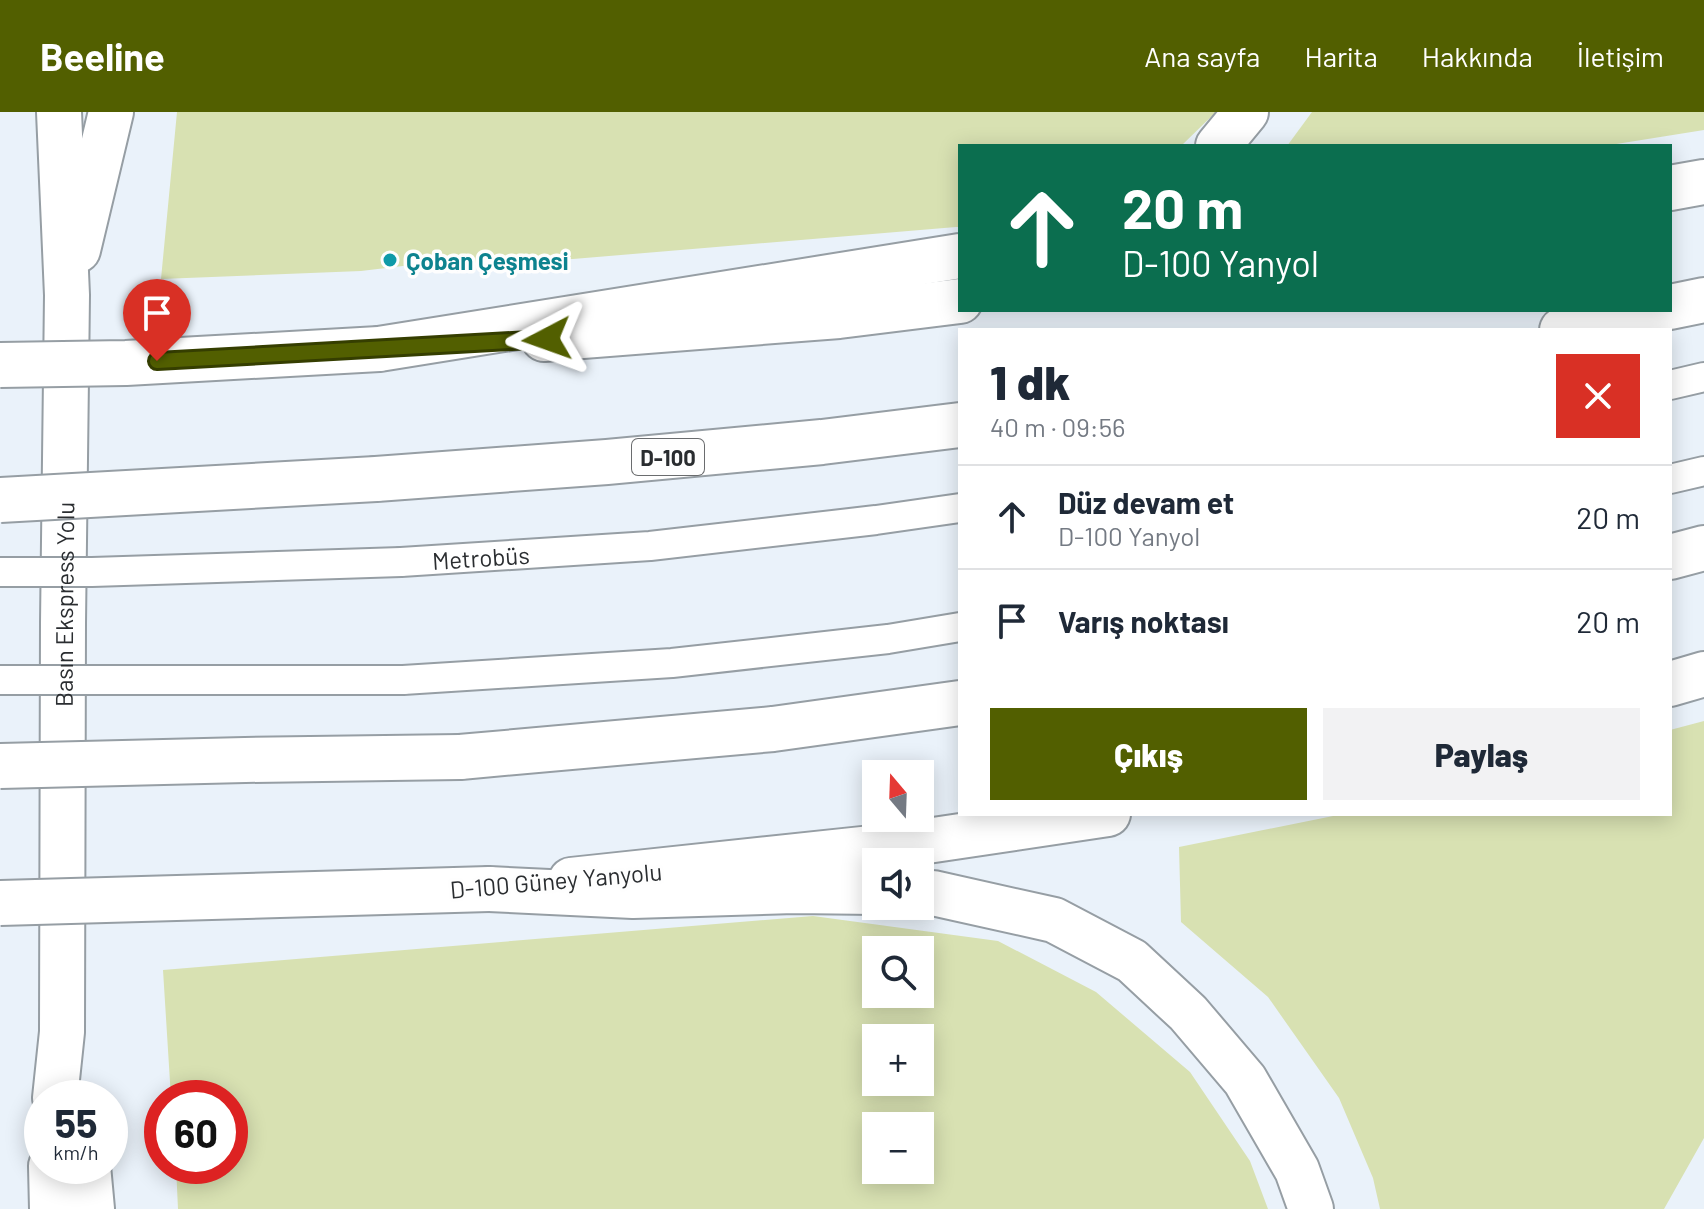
<!DOCTYPE html>
<html lang="tr">
<head>
<meta charset="utf-8">
<style>
	:root { --surface:#fff; --page:#f2f2f3; --text:#1f2937; --muted:#747a83; --line:#e0e1e3; --accent:#525f00 }
	body { margin:0; font-family:Barlow,sans-serif; background:var(--page); color:var(--text); height:100vh; display:flex; flex-direction:column; font-size:30px; white-space:nowrap }
	* { box-sizing:border-box; margin:0 }
	p { font-size:26px; color:var(--muted) }
	.icon { flex:none; width:44px; height:44px; fill:none; stroke:currentColor; stroke-width:2; stroke-linecap:round; stroke-linejoin:round }
	.map { position:relative; flex:1; overflow:hidden }
	.side { position:absolute; left:958px; top:216px; width:714px; height:488px; display:flex; flex-direction:column; background:var(--surface); border-radius:0px; box-shadow:0 4px 20px #0003 }
	.side>* { flex:none }
	.guide { position:absolute; left:958px; top:32px; width:714px; height:168px; border-radius:0px; box-shadow:0 4px 20px #0003; background:#0b6e4f; color:#fff; overflow:hidden }
	.needle { width:52px; rotate:341deg }
	.buttons { position:absolute; left:862px; top:648px; display:grid; gap:16px }
	.buttons a { display:grid; place-items:center; width:72px; height:72px; border-radius:0px; background:var(--surface); box-shadow:0 4px 20px #0003; font-size:40px }
	.speed { position:absolute; left:24px; top:968px; display:flex; gap:16px; font-size:40px; font-weight:700; text-align:center }
	.speed>* { display:grid; place-content:center; width:104px; height:104px; border-radius:50%; background:var(--surface); box-shadow:0 4px 20px #0003; line-height:1 }
	.speed small { font-size:20px; font-weight:400 }
	.speed .limit { border:12px solid #d22; background:#fff; color:#111 }
	.pin { position:absolute; display:grid; place-items:center; width:68px; height:68px; color:#fff; margin:-82px -34px; border-radius:50% 50% 50% 0; rotate:-45deg; box-shadow:0 0 8px #0007 }
	.pin .icon { rotate:45deg }
	.me { position:absolute; width:88px; margin:-44px; rotate:266deg; stroke-linejoin:round; filter:drop-shadow(0 0 6px #0008) }
	.turn { display:flex; align-items:center; gap:28px; height:168px; padding:0 32px; font-size:36px }
	.turn .icon { width:104px; height:104px; stroke-width:2.5 }
	.turn b { display:block; font-size:56px; line-height:68px }
	.round { display:grid; place-items:center; flex:none; width:84px; height:84px; border-radius:0px; background:var(--page) }
	.headline { display:flex; align-items:center; justify-content:space-between; height:136px; padding:0 32px }
	h1 { font-size:48px; font-weight:800; line-height:60px }
	.cta { display:flex; gap:16px; margin-top:auto; padding:16px 32px }
	.cta a { flex:1; height:92px; border-radius:0px; background:var(--accent); color:#fff; font-size:32px; font-weight:800; line-height:92px; text-align:center }
	.cta a+a { background:var(--page); color:var(--text) }
	ul { padding:0; list-style:none }
	li { display:flex; align-items:center; gap:24px; height:104px; padding:0 32px; border-top:2px solid var(--line) }
	li div { flex:1 }
	li b { display:block; font-size:30px }
	li em { font-style:normal }
	header { display:flex; align-items:center; gap:48px; box-sizing:border-box; height:112px; padding:0 40px; background:var(--accent); color:#fff }
	header strong { font-size:38px }
	nav { display:flex; gap:44px; margin-inline-start:auto; font-size:28px }
	.map>svg:first-child { display:block }
	.green { fill:#d8e1b2; fill-rule:evenodd }
	.lines { fill:none; stroke-linecap:round; stroke-linejoin:round }
	.lane-casing { stroke:#969ea4; stroke-width:32 }
	.primary-casing { stroke:#969ea4; stroke-width:48 }
	.highway-casing { stroke:#969ea4; stroke-width:48 }
	.lane { stroke:#fff; stroke-width:28 }
	.primary { stroke:#fff; stroke-width:44 }
	.highway { stroke:#fff; stroke-width:44 }
	.lane-bridge-casing { stroke:#969ea4; stroke-width:32; stroke-linecap:butt }
	.primary-bridge-casing { stroke:#969ea4; stroke-width:48; stroke-linecap:butt }
	.highway-bridge-casing { stroke:#969ea4; stroke-width:48; stroke-linecap:butt }
	.lane-bridge { stroke:#fff; stroke-width:28 }
	.primary-bridge { stroke:#fff; stroke-width:44 }
	.highway-bridge { stroke:#fff; stroke-width:44 }
	.route-casing { stroke:#353e00; stroke-width:20 }
	.route { stroke:#525f00; stroke-width:14 }
	.culture-dot { fill:#0f9aa8; stroke:#fefefe; stroke-width:3 }
	.labels { text-anchor:middle; dominant-baseline:central; stroke-width:7; stroke-linejoin:round; paint-order:stroke }
	.shield { fill:#fefefe; stroke:#6a6c6e; stroke-width:2 }
	.shield-label { font-size:22px; font-weight:bold; fill:#2a2d30 }
	.culture-label { font-size:24px; font-weight:bold; fill:#0d838f; stroke:#fefefe; text-anchor:start }
	.street-label { font-size:24px; fill:#2a2d30; stroke:#fefefe }
</style>
</head>
<body>
<header>
<strong>Beeline</strong>
<nav><a>Ana sayfa</a><a>Harita</a><a>Hakkında</a><a>İletişim</a></nav>
</header>
<div class="map">
<svg width="1704" height="1097" viewBox="0 0 1704 1097">
	<rect width="100%" height="100%" fill="#eaf2fa"/>
	<!-- green -->
	<g class="green">
		<path d="M177,0h1039l-35,34h-221v81h-4l-383,32 -162,6 -50,6 -200,8z"/>
		<path d="M1312,0h392v18l-100,16h-317z"/>
		<path d="M1704,609v417l-40,71h-284l-7,-31 -34,-80 -71,-101 -87,-75 -2,-75 164,-33h327v-84z"/>
		<path d="M813,804l185,25 98,51 94,80 60,89 18,48h-1090l-2,-43h54v-68h-59l-8,-128zM876,838h44v44h-44zM876,926h44v44h-44zM876,1014h44v44h-44z"/>
	</g>
	<g class="lines">
		<defs>
			<g id="lane">
				<path d="M1670,273l34,-8"/>
				<path d="M1670,367l34,-8"/>
				<path id="s1" d="M401,450l249,-16 226,-26 84,-12"/>
				<path d="M403,568l269,-17 216,-24 72,-12"/>
			</g>
			<g id="primary">
				<path d="M1670,76l34,-6"/>
				<path d="M544,227l295,-23 121,-15"/>
				<path d="M1670,572l34,-10"/>
				<path d="M571,768l329,-35 208,-31"/>
			</g>
			<g id="highway">
				<path d="M1218,34l28,-34"/>
				<path d="M78,138l33,-138"/>
				<path d="M1670,195l34,-7"/>
				<path d="M1562,218l94,-20"/>
				<path d="M379,237l581,-93"/>
				<path d="M376,367l231,-17 215,-20 138,-17"/>
				<path d="M1670,445l34,-9"/>
				<path d="M460,645l313,-28 187,-26"/>
				<path d="M489,777l144,7 161,-5 82,1"/>
				<path d="M920,781h13l121,27 78,41 56,52 57,67 52,90 14,39"/>
				<path id="s2" d="M55,986l7,-66 1,-409 4,-328 -8,-183"/>
				<path d="M51,1054l1,43"/>
				<path d="M88,1054l4,43"/>
			</g>
		</defs>
		<!-- lane casing -->
		<use href="#lane" class="lane-casing"/>
		<!-- primary casing -->
		<use href="#primary" class="primary-casing"/>
		<!-- highway casing -->
		<use href="#highway" class="highway-casing"/>
		<!-- lane -->
		<use href="#lane" class="lane"/>
		<!-- primary -->
		<use href="#primary" class="primary"/>
		<!-- highway -->
		<use href="#highway" class="highway"/>
		<defs>
			<g id="lane-bridge">
				<path d="M0,460h92l309,-10"/>
				<path d="M0,568h403"/>
			</g>
			<g id="primary-bridge">
				<path d="M0,253l126,-2 253,-14"/>
				<path d="M0,791l489,-14"/>
			</g>
			<g id="highway-bridge">
				<path d="M0,388l376,-21"/>
				<path d="M0,654l245,-6 215,-3"/>
			</g>
		</defs>
		<!-- lane-bridge casing -->
		<use href="#lane-bridge" class="lane-bridge-casing"/>
		<!-- primary-bridge casing -->
		<use href="#primary-bridge" class="primary-bridge-casing"/>
		<!-- highway-bridge casing -->
		<use href="#highway-bridge" class="highway-bridge-casing"/>
		<!-- lane-bridge -->
		<use href="#lane-bridge" class="lane-bridge"/>
		<!-- primary-bridge -->
		<use href="#primary-bridge" class="primary-bridge"/>
		<!-- highway-bridge -->
		<use href="#highway-bridge" class="highway-bridge"/>
	</g>
	<g class="lines">
		<defs>
			<path id="route" d="M157,249l390,-22"/>
		</defs>
		<!-- route casing -->
		<use href="#route" class="route-casing"/>
		<!-- route -->
		<use href="#route" class="route"/>
	</g>
	<!-- markers -->
	<circle class="culture-dot" cx="390" cy="148" r="8"/>
	<g class="labels">
		<!-- shield labels -->
		<rect class="shield" x="632" y="327" width="72" height="36" rx="6"/>
		<g class="shield-label">
			<text x="668" y="345">D-100</text>
		</g>
		<!-- culture labels -->
		<g class="culture-label">
			<text x="406" y="148">Çoban Çeşmesi</text>
		</g>
		<!-- street labels -->
		<g class="street-label">
			<text stroke="none"><textPath href="#s1" startOffset="80">Metrobüs</textPath></text>
			<text stroke="none"><textPath href="#s2" startOffset="494">Basın Ekspress Yolu</textPath></text>
			<text transform="translate(556 768) rotate(-5)">D-100 Güney Yanyolu</text>
		</g>
	</g>
</svg>
<div class="buttons">
<a><svg class="needle" viewBox="-14 -14 28 28"><path d="M0-13l5 13h-10z" fill="#e53935"/><path d="M0 13l5-13h-10z" fill="#747a83"/></svg></a>
<a><svg class="icon" aria-label="sound" viewBox="0 0 24 24"><path d="M4 9h4l5-4v14l-5-4H4zM17 9q2 3 0 6"/></svg></a>
<a><svg class="icon" aria-label="search" viewBox="0 0 24 24"><circle cx="10" cy="10" r="6"/><path d="M15 15l6 6"/></svg></a>
<a>+</a>
<a>−</a>
</div>
<div class="speed"><div>55<small>km/h</small></div><div class="limit">60</div></div>
<div class="pin" style="left:157px;top:249px;background:#d93025"><svg class="icon" aria-label="arrive" viewBox="0 0 24 24"><path d="M6 21V4h12l-3 4 3 4H6"/></svg></div>
<svg class="me" style="left:547px;top:227px" viewBox="-20 -20 40 40"><path d="M0-17L14 15 0 8-14 15z" fill="#525f00" stroke="#fff" stroke-width="4"/></svg>
<div class="guide">
<div class="turn"><svg class="icon" aria-label="ahead" viewBox="0 0 24 24"><path d="M12 20V5M6 11l6-6 6 6"/></svg><div><b>20 m</b>D-100 Yanyol</div></div>
</div>
<section class="side">
<div class="headline"><div><h1>1 dk</h1><p>40 m · 09:56</p></div><a class="round" style="background:#d93025;color:#fff"><svg class="icon" aria-label="close" viewBox="0 0 24 24"><path d="M6 6l12 12M18 6L6 18"/></svg></a></div>
<ul>
<li><svg class="icon" aria-label="ahead" viewBox="0 0 24 24"><path d="M12 20V5M6 11l6-6 6 6"/></svg><div><b>Düz devam et</b><p>D-100 Yanyol</p></div><em>20 m</em></li>
<li><svg class="icon" aria-label="arrive" viewBox="0 0 24 24"><path d="M6 21V4h12l-3 4 3 4H6"/></svg><div><b>Varış noktası</b></div><em>20 m</em></li>
</ul>
<div class="cta"><a>Çıkış</a><a>Paylaş</a></div>
</section>
</div>
</body>
</html>
